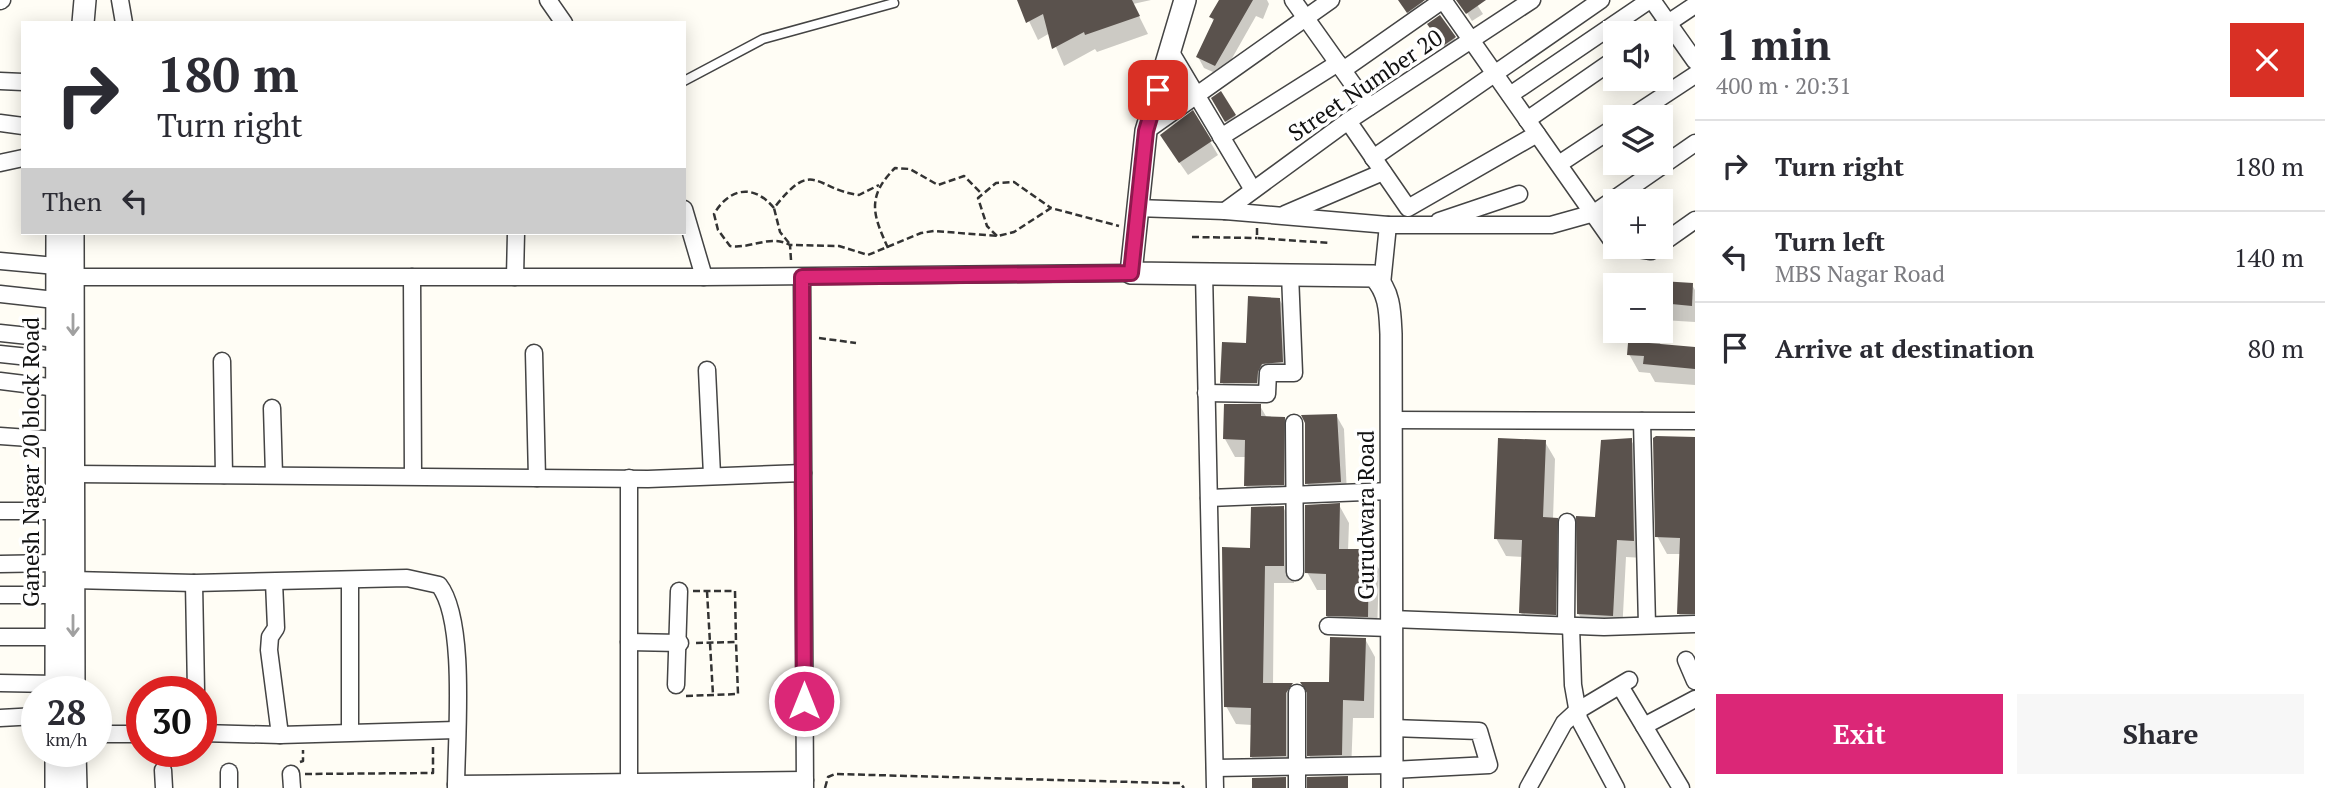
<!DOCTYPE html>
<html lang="en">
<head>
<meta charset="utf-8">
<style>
	:root { --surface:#fff; --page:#f7f7f7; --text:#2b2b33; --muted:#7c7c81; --line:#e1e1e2; --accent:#db2777 }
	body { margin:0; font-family:"PT Serif",serif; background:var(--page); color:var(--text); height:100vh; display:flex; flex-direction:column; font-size:26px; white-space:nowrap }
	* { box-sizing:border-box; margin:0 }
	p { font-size:23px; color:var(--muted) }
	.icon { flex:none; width:38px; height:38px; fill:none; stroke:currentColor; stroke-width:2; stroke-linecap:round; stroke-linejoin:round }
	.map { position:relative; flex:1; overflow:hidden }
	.side { display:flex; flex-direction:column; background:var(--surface); width:630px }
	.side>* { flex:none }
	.banner { position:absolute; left:21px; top:21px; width:665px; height:214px; border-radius:0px; box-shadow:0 4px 18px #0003; background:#fff; color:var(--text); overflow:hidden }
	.tools { position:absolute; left:1603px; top:21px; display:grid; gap:14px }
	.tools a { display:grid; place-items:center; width:70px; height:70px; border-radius:0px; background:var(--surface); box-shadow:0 4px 18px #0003; font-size:35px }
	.speed { position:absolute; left:21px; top:676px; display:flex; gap:14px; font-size:35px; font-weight:700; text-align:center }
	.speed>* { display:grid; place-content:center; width:91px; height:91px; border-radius:50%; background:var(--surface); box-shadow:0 4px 18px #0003; line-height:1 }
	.speed small { font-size:18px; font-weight:400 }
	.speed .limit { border:10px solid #d22; background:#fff; color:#111 }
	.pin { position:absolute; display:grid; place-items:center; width:60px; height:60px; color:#fff; margin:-30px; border-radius:14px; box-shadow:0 4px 10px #0006 }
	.me { position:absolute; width:77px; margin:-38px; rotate:0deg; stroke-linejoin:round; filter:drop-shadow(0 0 5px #0008) }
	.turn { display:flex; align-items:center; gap:24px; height:147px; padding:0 21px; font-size:32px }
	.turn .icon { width:91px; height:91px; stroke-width:2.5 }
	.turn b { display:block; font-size:49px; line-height:60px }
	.then { display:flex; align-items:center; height:66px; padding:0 21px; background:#0003; gap:14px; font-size:26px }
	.round { display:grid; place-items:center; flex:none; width:74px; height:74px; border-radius:0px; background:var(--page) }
	.headline { display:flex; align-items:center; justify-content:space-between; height:119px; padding:0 21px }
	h1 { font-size:42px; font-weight:600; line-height:52px }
	.cta { display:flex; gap:14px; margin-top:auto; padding:14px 21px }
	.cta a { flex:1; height:80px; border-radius:0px; background:var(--accent); color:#fff; font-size:28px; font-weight:600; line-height:80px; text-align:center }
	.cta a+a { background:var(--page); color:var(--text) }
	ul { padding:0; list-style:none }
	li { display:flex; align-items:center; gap:21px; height:91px; padding:0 21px; border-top:2px solid var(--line) }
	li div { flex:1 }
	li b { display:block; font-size:26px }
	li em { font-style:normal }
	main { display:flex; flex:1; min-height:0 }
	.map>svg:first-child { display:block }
	.shadow { fill:#0003 }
	.building { fill:#5a524d }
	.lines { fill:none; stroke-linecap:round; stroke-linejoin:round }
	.service-casing { stroke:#444; stroke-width:11 }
	.minor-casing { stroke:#444; stroke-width:19 }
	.tertiary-casing { stroke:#444; stroke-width:24 }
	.path { stroke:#333; stroke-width:2.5; stroke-dasharray:7 3.5; stroke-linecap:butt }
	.service { stroke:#fff; stroke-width:8 }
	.minor { stroke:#fff; stroke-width:16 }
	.tertiary { stroke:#fff; stroke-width:21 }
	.oneway { stroke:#a0a0a0 }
	.route-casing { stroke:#8e194d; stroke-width:18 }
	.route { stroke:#db2777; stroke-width:12 }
	.labels { text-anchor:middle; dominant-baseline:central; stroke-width:7; stroke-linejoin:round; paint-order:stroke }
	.street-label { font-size:23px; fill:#111; stroke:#fff }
</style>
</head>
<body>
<main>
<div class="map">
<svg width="1695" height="788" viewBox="0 0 1695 788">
	<rect width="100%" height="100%" fill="#fffdf5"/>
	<!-- shadow -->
	<g class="shadow">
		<path d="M1019,0h132l-18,4 15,30 -51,18 -2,-3 -31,17 -14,-33 -12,7z"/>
		<path d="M1221,0h46l2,4 -6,15 -7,-3 -34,60 -18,-8 -6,-11 16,-35 -3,-5z"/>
		<path d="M1399,0h23l8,12 -15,11z"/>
		<path d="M1459,0h15l9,14 -11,7z"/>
		<path d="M1440,17l20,29 -11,7 -15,-20z"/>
		<path d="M1176,84l10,18 -12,8 -4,-8z"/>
		<path d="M1221,93l19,31 -9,6 -18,-31z"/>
		<path d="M1193,113l25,42 -30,20 -18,-26z"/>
		<path d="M1634,280l58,5 3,5v32l-33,-2 -2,26 35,3v36l-40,-3 -5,-9 -11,-1 -10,-18 1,-23h31v-46h-27z"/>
		<path d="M1279,299l11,18 2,63 -20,1 -40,19 -10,-18z"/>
		<path d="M1260,406l7,12 17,1 11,17 -2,66 -37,1 -10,-17 1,-29h-12l-10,-18z"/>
		<path d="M1336,415l8,14 3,66 -33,2 -7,-14z"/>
		<path d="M1657,438l38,1v193l-6,-1 -10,-17 2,-60h-14l-10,-18z"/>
		<path d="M1631,440l10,18 3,100 -18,-1 -4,76 -33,-2 -11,-18 18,-94z"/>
		<path d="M1545,442l10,17 -2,60h4l10,18 -2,95 -34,-1 -10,-18 2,-56 -17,-1 -10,-18z"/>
		<path d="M1339,505l10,18 -1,28h20l11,18 -2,65 -39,-1 -11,-17 1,-26h-11l-10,-18z"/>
		<path d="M1283,507l10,18 1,58h-20l-1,102h19l10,17 -6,71 -35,1 -10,-18 1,-31 -16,-1 -10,-18 26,-156z"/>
		<path d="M1365,639l10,18 -1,61h-21l-2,55h-32l-10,-18 21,-71z"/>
	</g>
	<!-- building -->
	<g class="building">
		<path d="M1017,0h115l8,16 -55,19 -1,-3 -32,17 -9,-35 -17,9z"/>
		<path d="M1219,0h34l-38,66 -19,-9 18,-38 -5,-2z"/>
		<path d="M1398,0h27l-18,13z"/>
		<path d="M1456,0h30l-20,14z"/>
		<path d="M1440,15l16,22 -13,9 -16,-22z"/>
		<path d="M1221,91l15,24 -11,7 -14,-24z"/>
		<path d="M1193,110l19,31 -33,22 -19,-28z"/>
		<path d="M1661,281l32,2 -1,23 -31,-3z"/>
		<path d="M1248,296l32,2 3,64 -21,2 -4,8 -1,11h-37l2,-41 24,1z"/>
		<path d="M1629,331h21l-1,12 46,4v22l-52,-5 1,-8 -17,-1z"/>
		<path d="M1224,404h37v12l24,1 -1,68 -40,1 1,-46 -22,-1z"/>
		<path d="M1337,414l4,68 -36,2v-61l-4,-8z"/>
		<path d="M1656,436l39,1v177h-18l3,-76 -25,-1 -2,-99z"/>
		<path d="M1498,438l48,2 -3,77 15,1 -2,97 -37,-2 3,-73 -28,-1z"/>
		<path d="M1632,438l2,103 -17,-1 -4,76 -36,-2 -1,-98 19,1 6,-77z"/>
		<path d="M1340,503l-1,46h30l-1,68 -42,-1v-42l-21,-1v-68z"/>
		<path d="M1284,506v60h-19l-2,117h30l-7,10v63l-36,1 1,-49 -27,-1 -2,-160 28,1 1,-41z"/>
		<path d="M1330,637l36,1 -2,63 -21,-1 -1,55 -35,1v-63l-7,-11h29z"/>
		<path d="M1348,776v12h-41v-11z"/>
		<path d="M1286,777v11h-34v-10z"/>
	</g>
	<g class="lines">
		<defs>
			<path id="service" d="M684,81l79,-42 131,-36"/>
			<g id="minor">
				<path d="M120,0l4,23"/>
				<path d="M548,0l16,23"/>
				<path d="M1293,0l76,107"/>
				<path d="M1443,0l172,245"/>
				<path d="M1652,0l43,61"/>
				<path d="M0,1l2,-1"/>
				<path d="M1653,33l42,-28"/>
				<path d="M1169,49l84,141"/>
				<path d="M1343,70l100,-70"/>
				<path d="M0,81l23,1"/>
				<path d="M1510,95l140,-95"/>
				<path d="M1631,117l64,-42"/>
				<path d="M1527,120l88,-61"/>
				<path d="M1348,121l60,87 129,-74"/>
				<path d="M0,123l23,3"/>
				<path d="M1146,131l185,-131"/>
				<path d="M1221,137l117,-74"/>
				<path d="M1373,158l228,-158"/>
				<path d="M0,163l23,-5"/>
				<path d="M1559,164l56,-37"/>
				<path d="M1136,208l89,3 163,14h163l43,-12 101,-70"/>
				<path d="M684,209l20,68"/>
				<path d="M1225,211l123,-90 184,-121"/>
				<path d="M1285,214l98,-42"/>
				<path d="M1439,221l80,-27"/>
				<path d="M1661,244l34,-24"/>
				<path d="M1625,247l26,4 6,-4"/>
				<path d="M0,261l56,5"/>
				<path d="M1204,272l11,516"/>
				<path d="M62,277h642l427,-4"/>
				<path d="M412,277l1,199"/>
				<path d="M515,277l1,-44"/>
				<path d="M802,277l3,511"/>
				<path d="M1382,284l6,-59"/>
				<path d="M0,294l55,6"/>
				<path d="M0,333l57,6"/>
				<path d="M534,353l3,125"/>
				<path d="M0,354l57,6"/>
				<path d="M222,361l2,114"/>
				<path d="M707,370l5,105"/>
				<path d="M0,381l57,7"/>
				<path d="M1206,393l61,1 1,-21h26l-4,-99"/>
				<path d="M272,408l2,67"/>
				<path d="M1391,420l304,1"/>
				<path d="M1642,421l5,204"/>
				<path d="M1294,423l1,149"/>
				<path d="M0,436l58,4"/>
				<path d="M73,474l575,5 155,-6"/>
				<path d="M629,478v303"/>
				<path d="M1209,498l182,-7"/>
				<path d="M0,511h68"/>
				<path d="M0,564l56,-1"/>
				<path d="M73,580l121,3 213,-5 32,7c28,36 17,155 17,203"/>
				<path d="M350,581v150"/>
				<path d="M274,582l2,46 -6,9 -1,13 11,85 176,-5"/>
				<path d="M194,583l2,108"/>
				<path d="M0,595h56"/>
				<path d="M1391,619l213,8 91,-3"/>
				<path d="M1328,626l62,2"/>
				<path d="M1566,626l1,-104"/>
				<path d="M1571,626l2,59 6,34 37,69"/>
				<path d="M0,637h56"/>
				<path d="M629,642l51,1"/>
				<path d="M1686,660l9,21"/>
				<path d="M0,683l56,1"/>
				<path d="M676,685l3,-94"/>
				<path d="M1620,686l61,102"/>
				<path d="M1297,693v95"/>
				<path d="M0,718l37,-2"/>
				<path d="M1644,726l51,-27"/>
				<path d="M1392,728l87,3 10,34 -97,5"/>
				<path d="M201,733l79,2"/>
				<path d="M96,734h46"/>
				<path d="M1215,768l177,-3"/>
				<path d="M163,770l1,18"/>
				<path d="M229,772v16"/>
				<path d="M291,774l1,14"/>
				<path d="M456,784l349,-4"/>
				<path d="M1528,788l36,-65 13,-12 52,-31"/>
			</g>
			<g id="tertiary">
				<path d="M1185,0l-39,131 -15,142 243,3c16,16 16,36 17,58l1,454"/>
				<path d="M83,23l2,-23"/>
				<path d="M73,233l1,458"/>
				<path d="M56,691l1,-458"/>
				<path d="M56,751v37"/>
				<path d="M75,751l1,37"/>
			</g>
		</defs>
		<!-- service casing -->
		<use href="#service" class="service-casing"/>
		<!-- minor casing -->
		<use href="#minor" class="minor-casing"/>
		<!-- tertiary casing -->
		<use href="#tertiary" class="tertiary-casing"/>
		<!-- path -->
		<g class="path">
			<path d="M774,208c-20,-24 -44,-21 -60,6l4,16 12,16c22,3 40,-12 60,-1"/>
			<path d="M1257,228v10l73,5"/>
			<path d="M997,236l-10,-10 -9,-28 18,-15 18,-1 37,26"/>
			<path d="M1192,237l65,1"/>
			<path d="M789,243l-9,-11 -6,-24c40,-51 40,-19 85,-13l20,-10"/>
			<path d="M888,248c-15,-33 -22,-51 7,-80l15,1 28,16 26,-9 18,18"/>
			<path d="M791,260l-1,-15 49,1 29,9 53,-22 13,-2 64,5 16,-4 37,-24 68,18"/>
			<path d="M819,338l37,5"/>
			<path d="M693,591h42l1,51 -42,1"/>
			<path d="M707,591l6,104"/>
			<path d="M686,696l52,-2 -2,-52"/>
			<path d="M300,762l3,-1v-11"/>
			<path d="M305,774l128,-1v-27"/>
			<path d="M825,788l3,-11 7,-3 335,9h10l4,5"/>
		</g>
		<!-- service -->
		<use href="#service" class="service"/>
		<!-- minor -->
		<use href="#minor" class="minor"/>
		<!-- tertiary -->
		<use href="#tertiary" class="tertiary"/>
	</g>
	<!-- one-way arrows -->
	<defs><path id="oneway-shaft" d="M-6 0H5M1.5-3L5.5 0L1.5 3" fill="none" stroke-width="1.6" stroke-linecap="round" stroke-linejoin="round" transform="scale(1.75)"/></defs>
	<g class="oneway">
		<use href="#oneway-shaft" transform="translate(73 325) rotate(90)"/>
		<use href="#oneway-shaft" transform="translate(73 626) rotate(90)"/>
	</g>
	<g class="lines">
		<defs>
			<path id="route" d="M804,701l-2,-424 329,-4 15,-142 12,-41"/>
		</defs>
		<!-- route casing -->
		<use href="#route" class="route-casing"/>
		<!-- route -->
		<use href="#route" class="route"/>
	</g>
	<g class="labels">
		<!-- street labels -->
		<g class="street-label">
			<text transform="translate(1365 85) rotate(-34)">Street Number 20</text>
			<text transform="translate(30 462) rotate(-90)">Ganesh Nagar 20 block Road</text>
			<text transform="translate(1365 515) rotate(-90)">Gurudwara Road</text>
		</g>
	</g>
</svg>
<div class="tools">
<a><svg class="icon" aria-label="sound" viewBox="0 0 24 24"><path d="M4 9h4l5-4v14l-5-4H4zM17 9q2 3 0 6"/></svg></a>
<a><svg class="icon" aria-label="layers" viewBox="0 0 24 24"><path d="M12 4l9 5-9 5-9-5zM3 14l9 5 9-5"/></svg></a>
<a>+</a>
<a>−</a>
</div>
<div class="speed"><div>28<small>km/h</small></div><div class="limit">30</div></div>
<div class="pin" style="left:1158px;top:90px;background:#d93025"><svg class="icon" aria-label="arrive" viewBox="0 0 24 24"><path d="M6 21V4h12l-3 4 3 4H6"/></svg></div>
<svg class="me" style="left:804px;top:701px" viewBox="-20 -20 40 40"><circle r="17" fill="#db2777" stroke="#fff" stroke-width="3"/><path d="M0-11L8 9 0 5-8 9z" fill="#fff"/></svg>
<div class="banner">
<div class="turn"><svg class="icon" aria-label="right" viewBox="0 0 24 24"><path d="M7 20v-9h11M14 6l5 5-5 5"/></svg><div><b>180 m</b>Turn right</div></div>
<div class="then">Then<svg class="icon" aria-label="left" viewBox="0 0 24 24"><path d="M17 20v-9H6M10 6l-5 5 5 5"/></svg></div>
</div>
</div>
<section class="side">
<div class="headline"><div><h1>1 min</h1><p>400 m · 20:31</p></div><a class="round" style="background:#d93025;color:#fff"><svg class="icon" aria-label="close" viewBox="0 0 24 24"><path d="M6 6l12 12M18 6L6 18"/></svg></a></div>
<ul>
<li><svg class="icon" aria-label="right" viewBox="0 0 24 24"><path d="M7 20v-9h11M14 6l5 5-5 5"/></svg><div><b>Turn right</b></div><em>180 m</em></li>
<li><svg class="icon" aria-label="left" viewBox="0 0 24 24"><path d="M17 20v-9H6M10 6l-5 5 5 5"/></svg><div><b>Turn left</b><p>MBS Nagar Road</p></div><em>140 m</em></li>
<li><svg class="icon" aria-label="arrive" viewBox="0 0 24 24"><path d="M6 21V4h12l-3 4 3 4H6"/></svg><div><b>Arrive at destination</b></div><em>80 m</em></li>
</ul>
<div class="cta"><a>Exit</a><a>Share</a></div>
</section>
</main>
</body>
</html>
